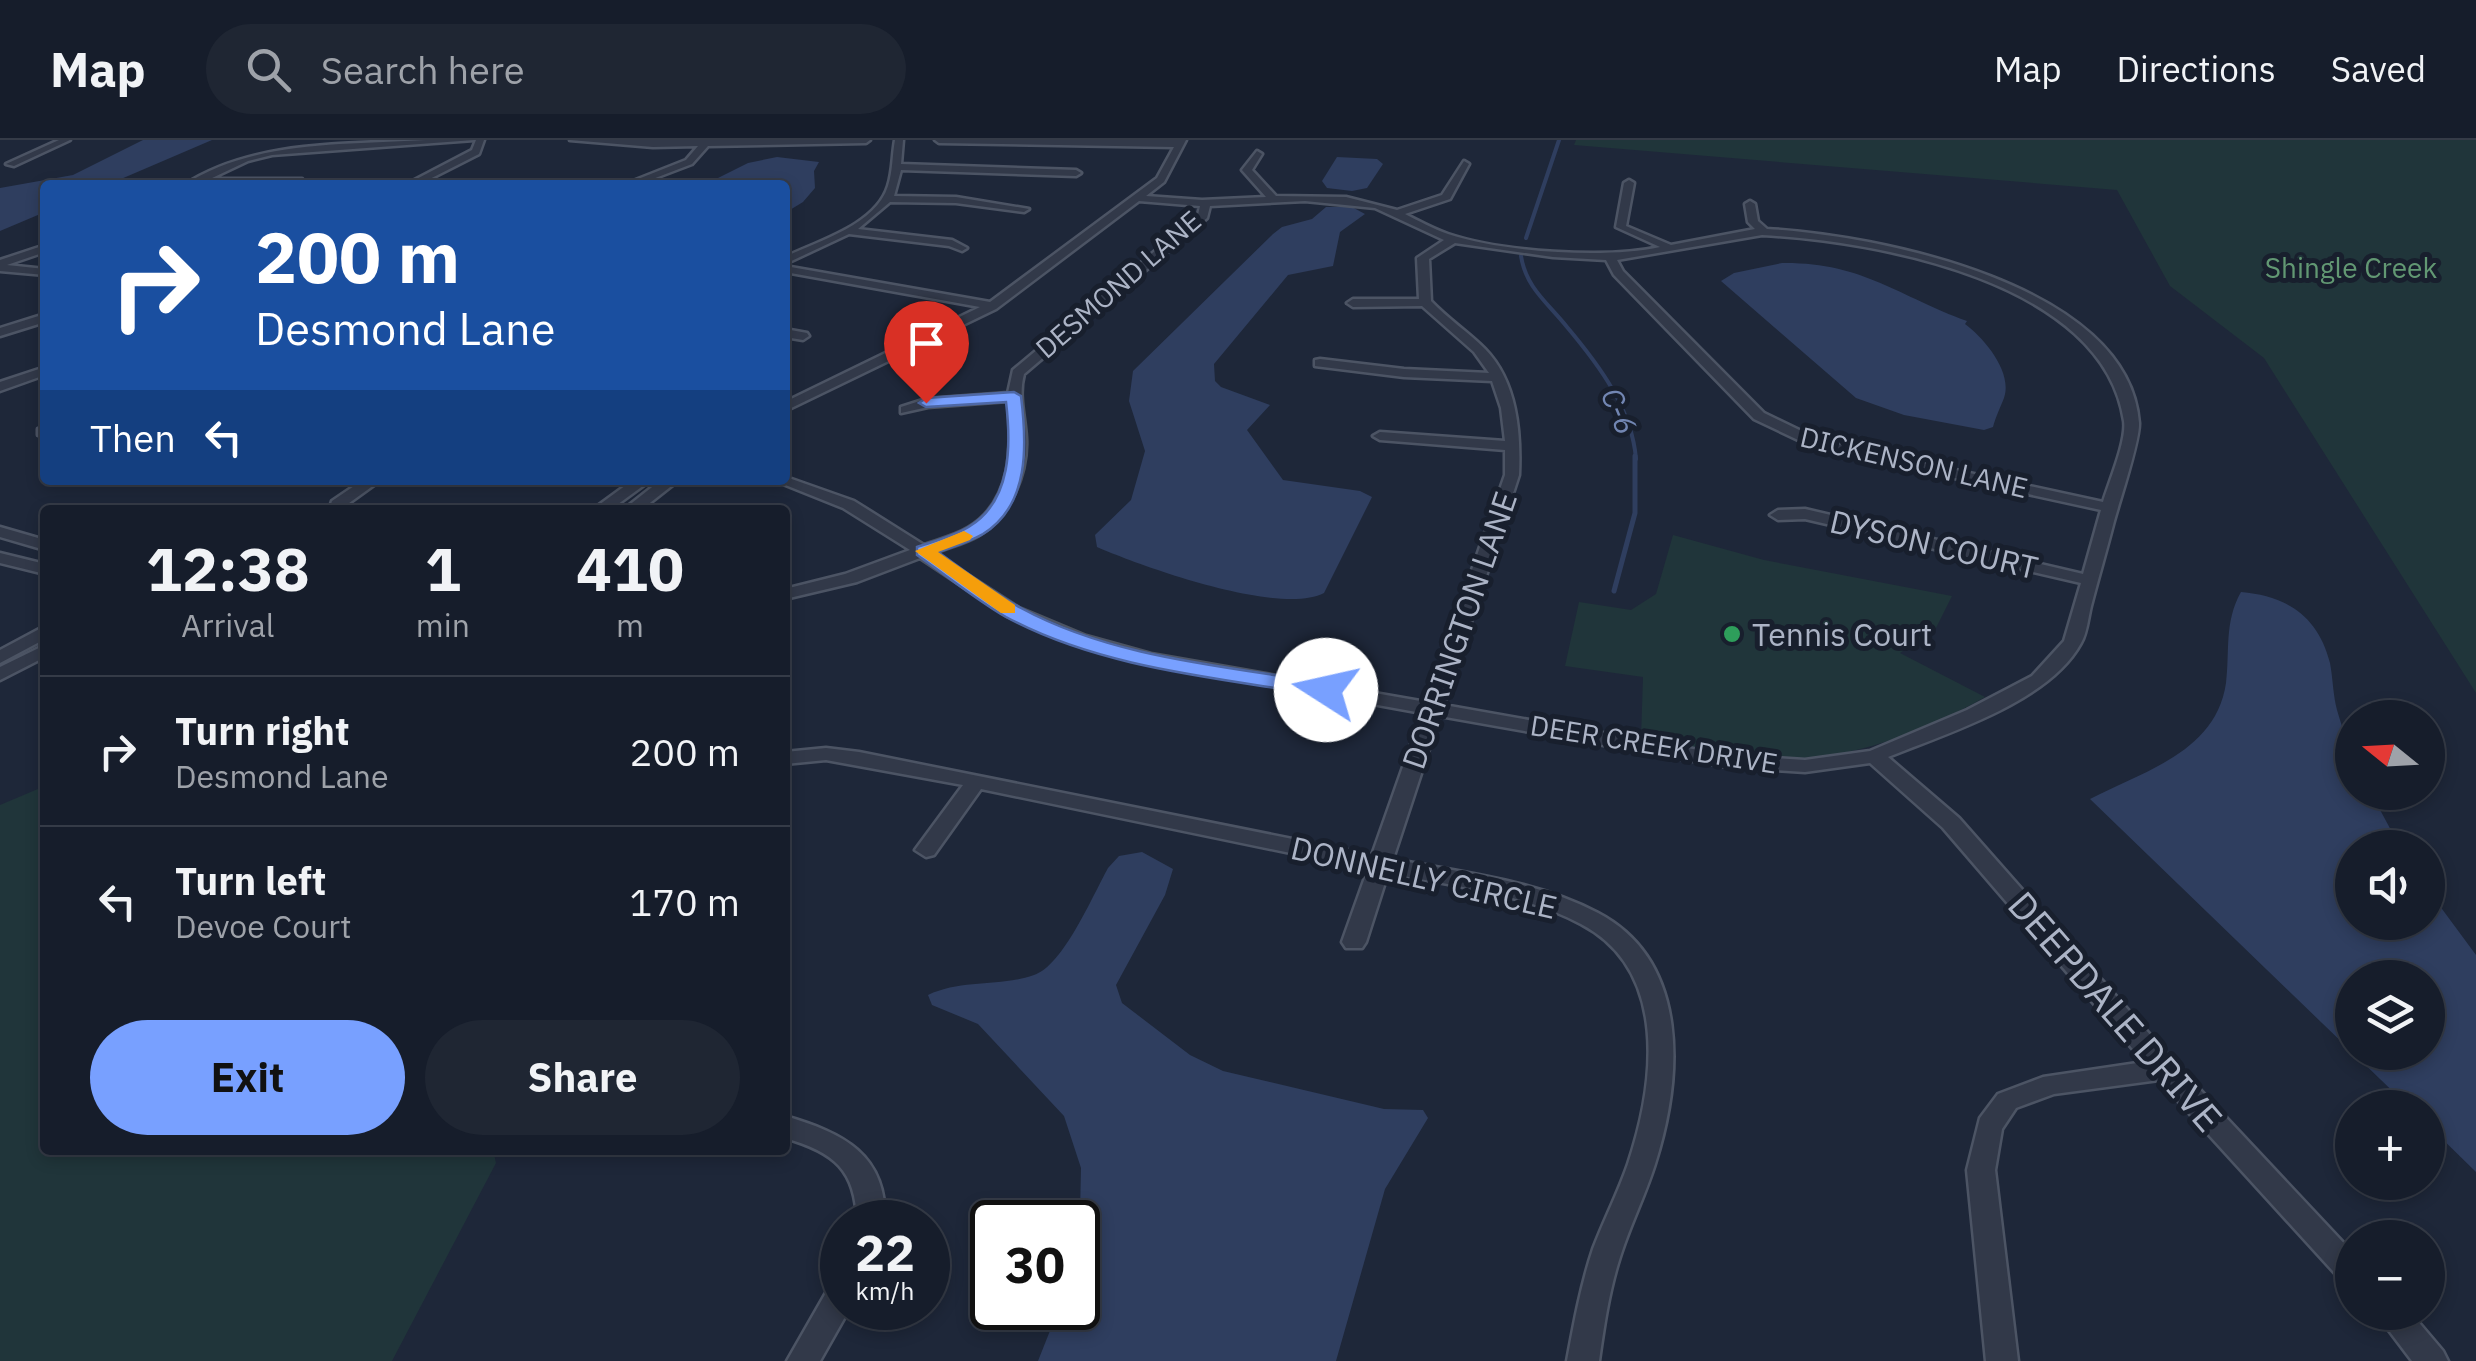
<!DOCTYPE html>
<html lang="en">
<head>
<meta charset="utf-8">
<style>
	:root { --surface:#161d2b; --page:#1f2633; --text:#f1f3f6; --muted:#9ea2a9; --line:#353b47; --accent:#78a0ff }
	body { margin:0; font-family:"IBM Plex Sans",sans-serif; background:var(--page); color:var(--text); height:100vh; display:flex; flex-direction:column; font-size:38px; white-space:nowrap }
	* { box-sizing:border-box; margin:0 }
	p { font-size:32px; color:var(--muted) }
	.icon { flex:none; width:55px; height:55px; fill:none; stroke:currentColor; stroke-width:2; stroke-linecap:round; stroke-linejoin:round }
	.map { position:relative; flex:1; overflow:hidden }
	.details { position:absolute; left:40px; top:365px; width:750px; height:650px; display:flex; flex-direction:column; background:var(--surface); border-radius:10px; box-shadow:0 5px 15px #0003,0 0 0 2px var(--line) }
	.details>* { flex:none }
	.banner { position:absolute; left:40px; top:40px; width:750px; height:305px; border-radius:10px; box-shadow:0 5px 15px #0003,0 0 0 2px var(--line); background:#1a4fa0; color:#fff; overflow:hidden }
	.needle { width:65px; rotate:288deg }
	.tools { position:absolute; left:2335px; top:560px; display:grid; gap:20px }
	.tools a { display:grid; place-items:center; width:110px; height:110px; border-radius:50%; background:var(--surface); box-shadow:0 5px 15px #0003,0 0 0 2px var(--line); font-size:50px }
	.speed { position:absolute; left:820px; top:1060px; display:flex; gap:20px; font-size:50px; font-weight:700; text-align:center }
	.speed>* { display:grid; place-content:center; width:130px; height:130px; border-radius:50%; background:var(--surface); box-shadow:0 5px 15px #0003,0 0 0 2px var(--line); line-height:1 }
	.speed small { font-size:25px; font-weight:400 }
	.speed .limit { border:5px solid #111; border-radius:15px; background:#fff; color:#111 }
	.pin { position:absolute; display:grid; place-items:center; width:85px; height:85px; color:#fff; margin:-102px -42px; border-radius:50% 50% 50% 0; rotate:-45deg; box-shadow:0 0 10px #0007 }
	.pin .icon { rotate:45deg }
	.me { position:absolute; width:110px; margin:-55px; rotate:280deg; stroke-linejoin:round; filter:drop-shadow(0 0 8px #0008) }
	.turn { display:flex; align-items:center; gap:35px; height:210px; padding:0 50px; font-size:45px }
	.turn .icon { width:130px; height:130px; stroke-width:2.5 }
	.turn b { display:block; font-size:70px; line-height:85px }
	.then { display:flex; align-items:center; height:95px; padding:0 50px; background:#0003; gap:20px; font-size:38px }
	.eta { display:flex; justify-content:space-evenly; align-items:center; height:170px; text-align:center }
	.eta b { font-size:60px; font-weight:800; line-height:70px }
	.action { display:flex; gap:20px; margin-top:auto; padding:20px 50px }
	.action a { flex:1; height:115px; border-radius:60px; background:var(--accent); color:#111; font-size:40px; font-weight:800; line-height:115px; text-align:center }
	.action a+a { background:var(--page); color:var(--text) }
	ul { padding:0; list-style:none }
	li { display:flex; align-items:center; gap:30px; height:150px; padding:0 50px; border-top:2px solid var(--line) }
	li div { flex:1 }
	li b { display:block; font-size:38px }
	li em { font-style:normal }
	header { display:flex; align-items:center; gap:60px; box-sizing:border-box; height:140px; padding:0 50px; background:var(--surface); border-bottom:2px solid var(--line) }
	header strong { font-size:48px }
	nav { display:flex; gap:55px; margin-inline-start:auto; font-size:35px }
	.search { width:700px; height:90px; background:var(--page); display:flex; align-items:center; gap:25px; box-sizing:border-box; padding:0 35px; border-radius:55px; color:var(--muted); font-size:38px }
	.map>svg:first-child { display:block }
	.green { fill:#20353a }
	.water { fill:#2f3e5f; fill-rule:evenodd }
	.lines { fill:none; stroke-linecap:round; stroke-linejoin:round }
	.stream-far1 { stroke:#2f3e5f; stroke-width:4 }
	.stream { stroke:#2f3e5f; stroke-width:5 }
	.minor-casing { stroke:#4c5464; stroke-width:5 }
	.minor { fill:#323949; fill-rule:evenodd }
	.route { fill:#78a0ff; stroke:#4e68a6; stroke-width:2.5 }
	.slow { fill:#f59e0b }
	.leisure-dot { fill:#2e9e5b; stroke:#181f2d; stroke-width:4 }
	.labels { text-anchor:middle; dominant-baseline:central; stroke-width:10; stroke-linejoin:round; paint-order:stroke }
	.far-park-label { font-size:28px; fill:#629873; stroke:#181f2d }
	.far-street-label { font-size:28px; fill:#acb4c6; stroke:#181f2d }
	.far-water-label { font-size:30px; font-style:italic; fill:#7286b2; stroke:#181f2d }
	.street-label { font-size:32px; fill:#acb4c6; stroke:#181f2d }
	.poi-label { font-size:32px; fill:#acb4c6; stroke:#181f2d; text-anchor:start }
	.near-street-label { font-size:38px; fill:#acb4c6; stroke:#181f2d }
</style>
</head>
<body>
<header>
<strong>Map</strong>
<div class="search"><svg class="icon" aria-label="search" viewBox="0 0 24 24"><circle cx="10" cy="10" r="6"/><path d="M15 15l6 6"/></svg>Search here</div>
<nav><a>Map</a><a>Directions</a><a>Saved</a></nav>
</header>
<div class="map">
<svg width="2476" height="1221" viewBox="0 0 2476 1221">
	<rect width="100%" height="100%" fill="#1e2739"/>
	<!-- green -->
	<g class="green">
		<path d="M1576,0h900v553l-212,-335 -94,-72 -53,-96 -543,-45z"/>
		<path d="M1673,395l91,25 188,36 -16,32 -36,25 85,44c-69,40 -147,67 -229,62 -38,-3 -77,-14 -115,-21l2,-61 -78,-11 14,-64 52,8 25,-16z"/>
		<path d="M45,646v364h448l3,13 -104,198h-392v-556z"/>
	</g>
	<!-- water -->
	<g class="water">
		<path d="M143,0h69l-105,45h-62v27l-45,19v-43l73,-13z"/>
		<path d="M777,17l42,5 -5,9 1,17 -12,14 -18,11v-28h-81l44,-22z"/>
		<path d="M1337,17l40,2 6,5 -16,24 -15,3 -25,-3 -5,-7z"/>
		<path d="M1326,67h26l13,7 -25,18 -7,34 -45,9 -74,89 1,17 6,6 49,18 -23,25 36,50 77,11 12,6 -48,96c-44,23 -181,-26 -227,-46l-2,-12 36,-35 14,-49 -16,-50 4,-30 140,-137 9,-7 30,-8z"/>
		<path d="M1782,123c80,-1 116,33 185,58l-2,3c19,14 48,48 39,74 -4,10 -8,18 -11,29l-9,3 -80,-15 -48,-17 -135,-117 13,-8z"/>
		<path d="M2241,452c46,4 77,24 89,71 3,16 3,32 7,47 10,33 15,46 15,82l19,1 29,54 -48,1v74h76v-32l48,65v217l-48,-47v-17l-19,-1 -319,-308c54,-28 126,-47 136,-116 4,-32 -2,-61 15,-91zM2352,838h76v74h-76z"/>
		<path d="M1142,712l31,17 -8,26 -49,90 6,18 68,52 33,16 161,38 39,1 5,8 -43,71 -49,172h-298l21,-53h19l3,-140 -17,-52 -86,-92 -46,-19 -4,-10c34,-16 72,-8 106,-20 29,-9 59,-80 74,-107l11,-12z"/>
	</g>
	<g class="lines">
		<!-- stream-far1 -->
		<g class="stream-far1">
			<path d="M1526,98l33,-98"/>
			<path d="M1521,116c5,32 27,47 46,71 32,38 65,82 69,132"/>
		</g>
		<!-- stream -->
		<path class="stream" d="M1614,451l21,-78v-57"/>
		<defs>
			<g id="minor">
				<path d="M59,0h11l-56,26 -8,-2z"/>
				<path d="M426,0h48l-202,15 -24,6 -38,18h92l-3,5 -115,1c69,-45 161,-40 242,-45z"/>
				<path d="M476,0h8l-5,14 -61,31h-13l67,-35z"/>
				<path d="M570,0h300l-4,3 -158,3 -16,18 -55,21 -9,-2 58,-23 12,-14 -45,1z"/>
				<path d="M895,0h8l-2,24 175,6 5,3 -5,3 -175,-6 -7,26 62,1 73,12 -5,3 -68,-9 -66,-1 -32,27 94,11 15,8 -5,3 -13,-5 -100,-12 -64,30v-7c33,-16 91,-32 103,-71 5,-16 4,-29 7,-46z"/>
				<path d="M935,0h251l-22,42 -18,14 56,4 64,-3 -24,-27 15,-19 5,3 -10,16 24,26 70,1 51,13 45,-15 22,-34 5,3 -19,35 -45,15c14,7 28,15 43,20 53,18 158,25 212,13l-44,-20 8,-44 5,-3 5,3 -8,43 45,19 84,-16 -7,-7 -3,-18 5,-3 5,3 3,17 9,8c109,6 362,55 372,194 1,18 -21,82 -26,102 -7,27 -15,54 -22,81 -3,12 -4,27 -10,37 -32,59 -134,90 -193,114l71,61 215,244 178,190v33l-10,-4 -183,-201 -105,14 -38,14 -14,21 -7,41 23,191h-32l-19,-191 13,-52 18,-24 45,-17 101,-15 -201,-234 -73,-65 -65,9 -78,-5 -287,-51 -47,143c68,14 143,21 205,54 93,49 84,166 57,251 -10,32 -25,61 -35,93 -11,34 -16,69 -21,104h-32c7,-38 14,-76 26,-112 11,-29 25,-56 35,-85 27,-81 41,-194 -47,-240 -58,-31 -129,-38 -193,-51l-22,69 -4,6h-16l-4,-6 26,-73 -387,-80 -47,66 -8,2 -11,-7 48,-65 -137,-25 -41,4v-12l41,-4 33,4 513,103 50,-142 -271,-49 -77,-20 -67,-28 -87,-58 -63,24 -72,17v-10l60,-15 65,-24 -67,-42 -70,-28h12l1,-3 68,24 70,44c14,-5 31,-9 44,-17 45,-27 44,-81 40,-127l-80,6 -27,6v-6l25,-8 82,-6 5,-23 185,-155 2,-9 -61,-5 -143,108 -211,102v-9l195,-95 -195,-35v-6l205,36 167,-124 17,-31 -235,-4zM1305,61l70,7 69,32 -27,18 2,41h-66l-6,4 6,4 69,-1 52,46 15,21 -85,-4 -84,-10 -5,1v6l89,11 88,4 9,27 4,33 -125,-9 -7,4 7,4 125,10v25l-79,227 -275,-48 -65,-18 -67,-28 -85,-55c15,-6 32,-10 45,-18 31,-18 49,-62 47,-97 -1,-22 -8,-42 -2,-64l183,-156 3,-12zM1762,95c115,6 341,46 362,186 3,19 -15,61 -21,81l-281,-61 -58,-28 -141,-142 -6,-11zM1455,103l98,14 53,3 8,15 140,144 59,28 288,63 -18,64 -278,-65 -27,1 -8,5 8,5 27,-1 276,64 -17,58 -32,35 -65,34 -97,41 -65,9 -78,-5 -283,-50 75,-230c2,-43 -2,-93 -34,-126 -17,-17 -37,-30 -54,-48l-2,-42z"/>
				<path d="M45,105v7l-38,13 38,4v6l-45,-4v-11z"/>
				<path d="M45,174v8l-45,14v-8z"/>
				<path d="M785,189l22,4 2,3 -6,4 -18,-3z"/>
				<path d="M45,227v8l-45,16v-9z"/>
				<path d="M45,287v9l-7,-1v-6z"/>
				<path d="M363,340h18l-36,26v4h-16l3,-9z"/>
				<path d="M633,340h18l-41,30h-18z"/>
				<path d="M661,340h18l-38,30h-18z"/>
				<path d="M0,387l45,13v10l-45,-13z"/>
				<path d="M0,413l45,11v10l-45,-11z"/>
				<path d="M45,486v13l-45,24v-13z"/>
				<path d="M45,505v12l-45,23v-13z"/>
				<path d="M785,976c58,17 102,38 100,106h-28c-1,-52 -23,-70 -72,-84z"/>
				<path d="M842,1141v27h8l-30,53h-33l44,-77z"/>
				<path d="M2375,1172h35l33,39 5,10h-36z"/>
			</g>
		</defs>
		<!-- minor casing -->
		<use href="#minor" class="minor-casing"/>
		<!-- minor -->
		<use href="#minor" class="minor"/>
	</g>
	<!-- route -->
	<path class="route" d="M1014,252l7,4c6,48 9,109 -38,138 -14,8 -30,13 -45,18 27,19 54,41 83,56 92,50 203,58 305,75l8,2 3,5 -3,4 -8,2c-106,-18 -224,-27 -320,-79 -31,-18 -60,-42 -89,-62v-8c18,-6 38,-11 53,-21 42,-26 41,-82 36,-124l-80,5 -7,-4 7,-5z"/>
	<!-- slow -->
	<path class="slow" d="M964,391l9,5 -3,4 -32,12 77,53v8h-14l-86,-62z"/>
	<!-- markers -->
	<circle class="leisure-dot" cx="1732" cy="494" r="10"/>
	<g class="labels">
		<!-- far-park labels -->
		<g class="far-park-label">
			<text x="2351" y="127">Shingle Creek</text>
		</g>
		<!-- far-street labels -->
		<g class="far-street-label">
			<text transform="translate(1118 144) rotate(-41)">DESMOND LANE</text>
			<text transform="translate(1914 322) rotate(13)">DICKENSON LANE</text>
			<text transform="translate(1654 604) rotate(9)">DEER CREEK DRIVE</text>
		</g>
		<!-- far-water labels -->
		<g class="far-water-label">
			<text transform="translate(1620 271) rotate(67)">C-6</text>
		</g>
		<!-- street labels -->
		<g class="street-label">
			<text transform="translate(1934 404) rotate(13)">DYSON COURT</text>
			<text transform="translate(1459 490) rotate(-71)">DORRINGTON LANE</text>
			<text transform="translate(1424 737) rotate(13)">DONNELLY CIRCLE</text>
		</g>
		<!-- poi labels -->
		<g class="poi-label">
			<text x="1752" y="494">Tennis Court</text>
		</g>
		<!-- near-street labels -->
		<g class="near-street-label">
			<text transform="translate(2116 871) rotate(49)">DEEPDALE DRIVE</text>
		</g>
	</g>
</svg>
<div class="tools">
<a><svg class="needle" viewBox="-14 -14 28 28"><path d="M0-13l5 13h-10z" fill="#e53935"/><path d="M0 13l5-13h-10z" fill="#9ea2a9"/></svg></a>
<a><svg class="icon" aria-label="sound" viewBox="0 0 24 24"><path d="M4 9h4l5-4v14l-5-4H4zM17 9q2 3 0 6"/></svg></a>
<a><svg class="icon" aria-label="layers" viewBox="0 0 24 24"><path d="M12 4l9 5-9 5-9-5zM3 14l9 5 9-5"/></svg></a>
<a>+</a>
<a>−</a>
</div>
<div class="speed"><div>22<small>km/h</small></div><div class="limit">30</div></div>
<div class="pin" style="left:926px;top:263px;background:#d93025"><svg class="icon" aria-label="arrive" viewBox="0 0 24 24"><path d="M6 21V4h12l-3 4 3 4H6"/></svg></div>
<svg class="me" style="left:1326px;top:550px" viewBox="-20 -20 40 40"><circle r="19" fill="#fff"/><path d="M0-13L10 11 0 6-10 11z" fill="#78a0ff"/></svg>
<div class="banner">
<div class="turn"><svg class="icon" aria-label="right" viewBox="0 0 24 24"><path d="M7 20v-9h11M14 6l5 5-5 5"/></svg><div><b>200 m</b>Desmond Lane</div></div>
<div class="then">Then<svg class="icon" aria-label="left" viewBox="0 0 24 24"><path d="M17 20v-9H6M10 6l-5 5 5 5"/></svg></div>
</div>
<section class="details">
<div class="eta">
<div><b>12:38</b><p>Arrival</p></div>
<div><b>1</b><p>min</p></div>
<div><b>410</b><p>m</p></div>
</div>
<ul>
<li><svg class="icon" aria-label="right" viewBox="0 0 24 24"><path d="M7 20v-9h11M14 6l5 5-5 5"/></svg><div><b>Turn right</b><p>Desmond Lane</p></div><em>200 m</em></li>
<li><svg class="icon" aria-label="left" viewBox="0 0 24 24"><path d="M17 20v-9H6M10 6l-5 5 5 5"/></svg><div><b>Turn left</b><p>Devoe Court</p></div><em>170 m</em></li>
</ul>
<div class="action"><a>Exit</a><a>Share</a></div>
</section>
</div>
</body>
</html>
